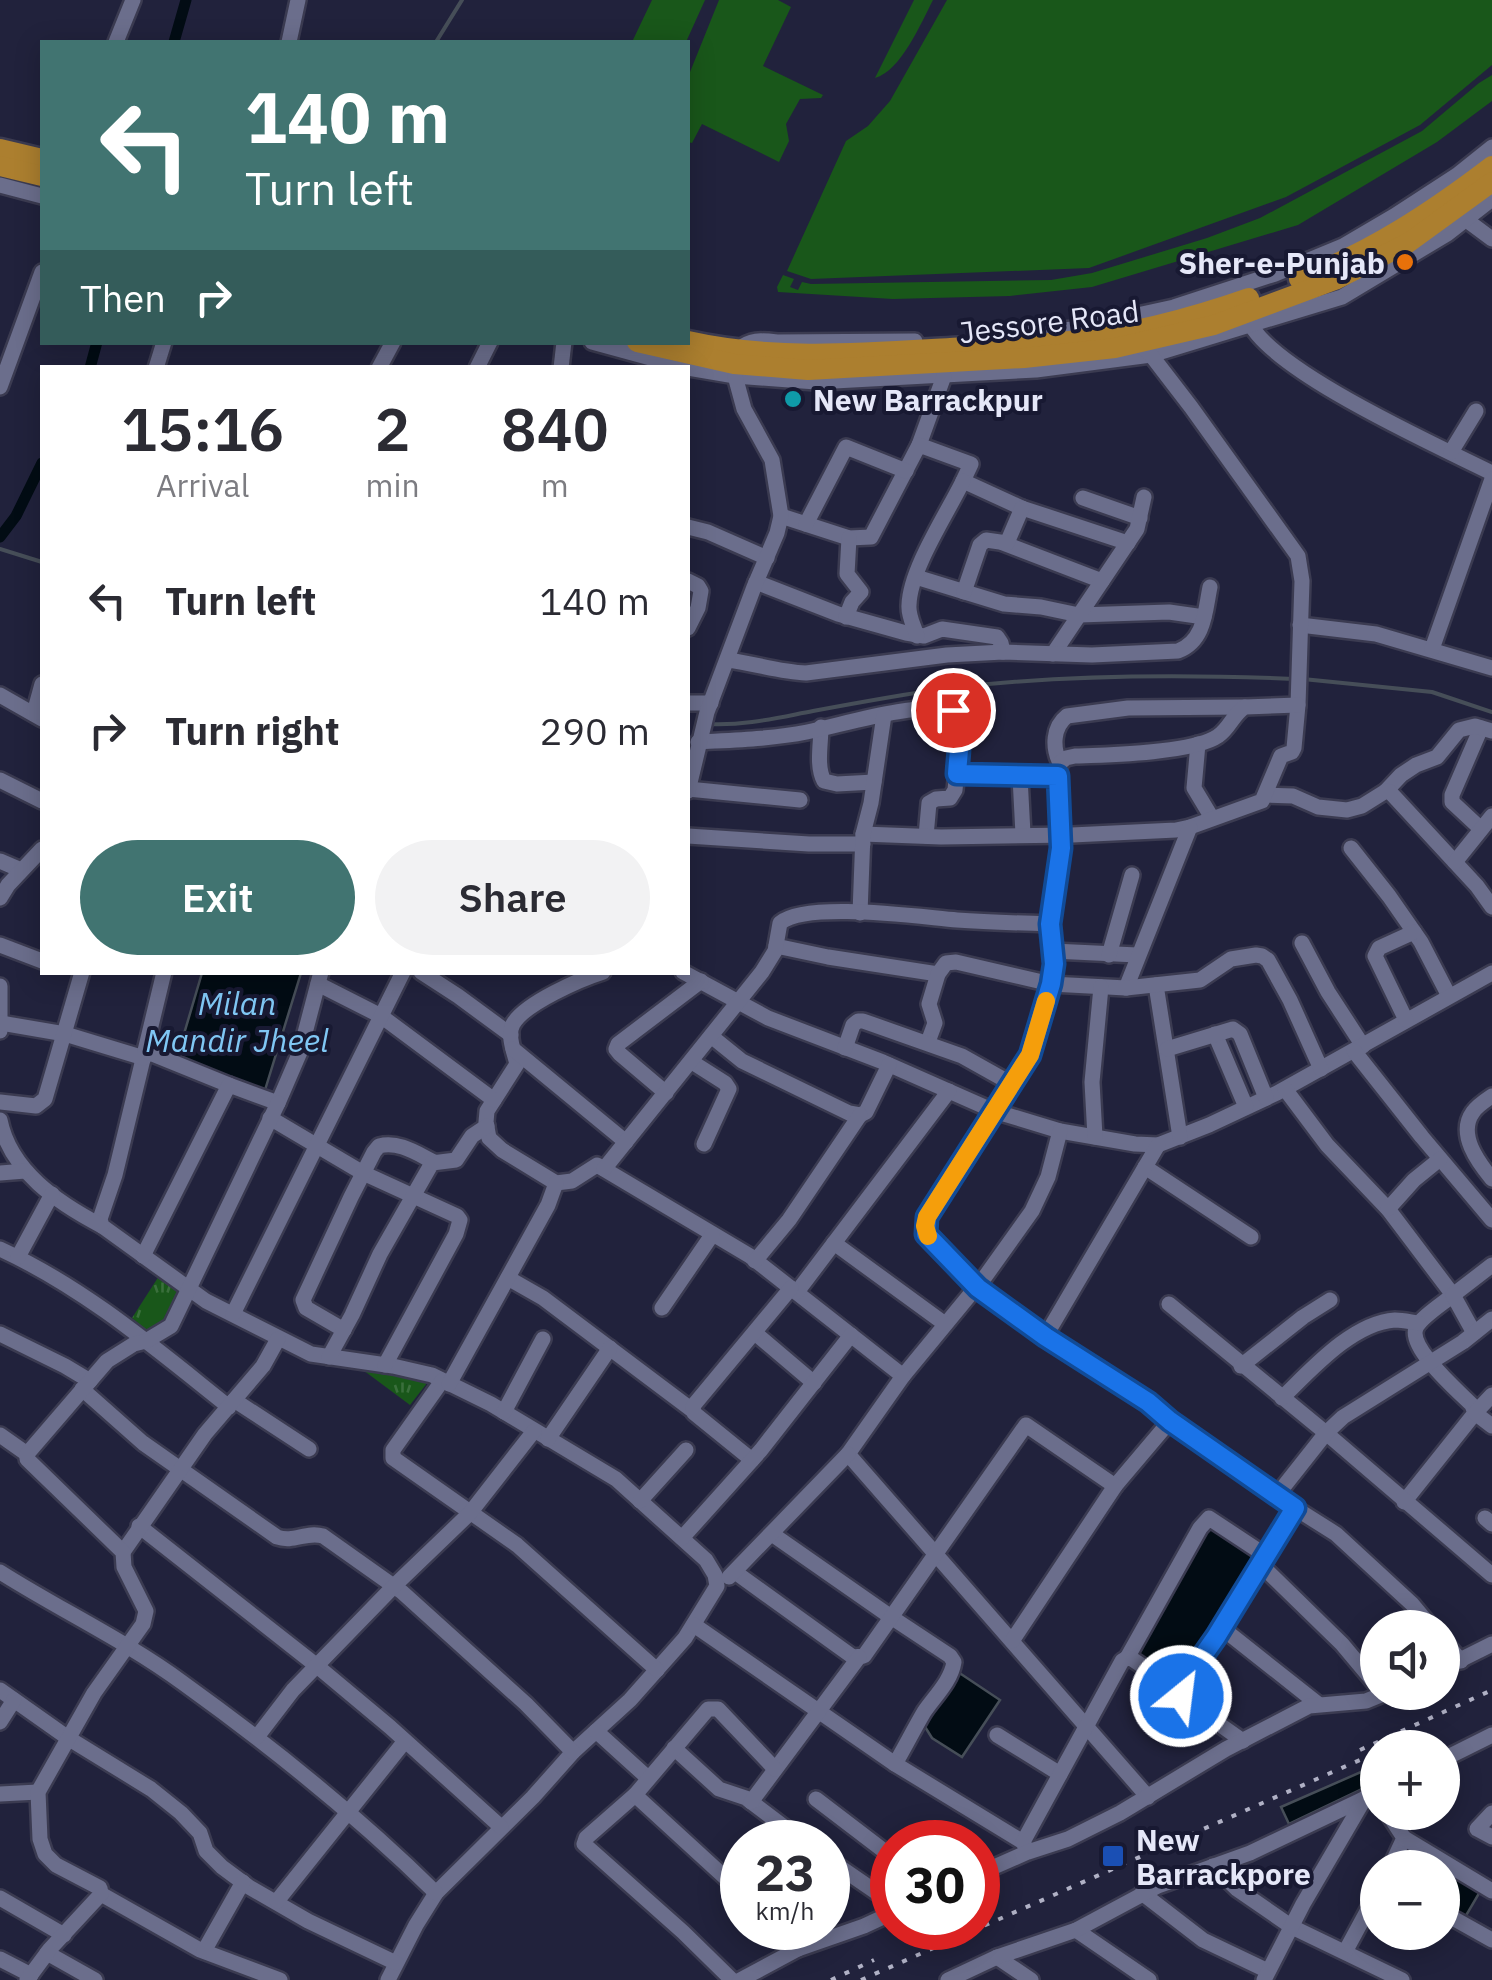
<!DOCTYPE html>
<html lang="en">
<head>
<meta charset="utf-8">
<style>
	:root { --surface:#fff; --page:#f2f2f3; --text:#2b2b33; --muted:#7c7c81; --accent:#417471 }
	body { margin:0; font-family:"IBM Plex Sans",sans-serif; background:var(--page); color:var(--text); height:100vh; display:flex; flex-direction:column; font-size:38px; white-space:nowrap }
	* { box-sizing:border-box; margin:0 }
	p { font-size:32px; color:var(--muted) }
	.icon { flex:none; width:55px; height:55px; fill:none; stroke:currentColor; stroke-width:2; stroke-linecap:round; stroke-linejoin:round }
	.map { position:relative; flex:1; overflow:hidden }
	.side { position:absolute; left:40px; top:365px; width:650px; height:610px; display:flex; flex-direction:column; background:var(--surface); border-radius:0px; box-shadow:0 5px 25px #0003 }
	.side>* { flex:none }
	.banner { position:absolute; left:40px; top:40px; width:650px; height:305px; border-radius:0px; box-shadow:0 5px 25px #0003; background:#417471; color:#fff; overflow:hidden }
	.fabs { position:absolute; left:1360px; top:1610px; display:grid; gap:20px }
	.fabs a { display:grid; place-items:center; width:100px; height:100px; border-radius:50%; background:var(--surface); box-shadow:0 5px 25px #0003; font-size:50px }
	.speed { position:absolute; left:720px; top:1820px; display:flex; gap:20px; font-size:50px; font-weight:700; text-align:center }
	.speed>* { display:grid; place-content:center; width:130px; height:130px; border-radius:50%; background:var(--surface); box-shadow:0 5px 25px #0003; line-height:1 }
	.speed small { font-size:25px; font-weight:400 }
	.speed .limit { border:15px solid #d22; background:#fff; color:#111 }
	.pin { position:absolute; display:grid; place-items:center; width:85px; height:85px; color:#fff; margin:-42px; border:5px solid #fff; border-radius:50%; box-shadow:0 2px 10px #0007 }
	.me { position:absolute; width:110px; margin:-55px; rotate:29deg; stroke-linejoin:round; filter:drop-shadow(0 0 8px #0008) }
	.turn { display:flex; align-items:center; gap:35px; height:210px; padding:0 40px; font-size:45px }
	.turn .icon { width:130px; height:130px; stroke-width:2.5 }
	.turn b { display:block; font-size:70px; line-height:85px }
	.then { display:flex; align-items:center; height:95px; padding:0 40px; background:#0003; gap:20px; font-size:38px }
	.eta { display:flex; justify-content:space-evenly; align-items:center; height:170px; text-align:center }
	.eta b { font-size:60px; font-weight:600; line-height:70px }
	.action { display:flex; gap:20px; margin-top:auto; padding:20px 40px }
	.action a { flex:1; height:115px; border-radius:60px; background:var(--accent); color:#fff; font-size:40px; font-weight:600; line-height:115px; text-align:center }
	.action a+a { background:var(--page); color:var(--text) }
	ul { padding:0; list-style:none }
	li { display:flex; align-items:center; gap:30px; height:130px; padding:0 40px }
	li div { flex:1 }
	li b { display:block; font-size:38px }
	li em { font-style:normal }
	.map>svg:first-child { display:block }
	.grass { fill:#19571a }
	.park { fill:url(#park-tufts) }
	.water { fill:#020c14; stroke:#464e58; stroke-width:2.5 }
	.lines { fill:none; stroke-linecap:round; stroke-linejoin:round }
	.stream { stroke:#464e58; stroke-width:4 }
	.canal { stroke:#020c14; stroke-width:11 }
	.minor-casing { stroke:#3b3b51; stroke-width:20 }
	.highway-casing { stroke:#3b3b51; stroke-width:25 }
	.minor { stroke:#6b6e8c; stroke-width:15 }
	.highway { stroke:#ac7f2f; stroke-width:20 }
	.rail { stroke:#b0b1c5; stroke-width:4; stroke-dasharray:5 10; stroke-linecap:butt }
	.route-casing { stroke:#114b97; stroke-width:25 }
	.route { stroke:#1a73e8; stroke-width:18 }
	.slow { stroke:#f59e0b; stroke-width:18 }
	.food-dot { fill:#e8710a; stroke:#181932; stroke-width:4 }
	.culture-dot { fill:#0f9aa8; stroke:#181932; stroke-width:4 }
	.transit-dot { fill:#1a4fb4; stroke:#181932; stroke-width:4 }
	.labels { text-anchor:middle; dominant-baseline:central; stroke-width:8; stroke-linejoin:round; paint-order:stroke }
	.poi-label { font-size:30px; font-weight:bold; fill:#e5e7f8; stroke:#181932; text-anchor:start }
	.street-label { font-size:30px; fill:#e5e7f8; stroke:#181932 }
	.water-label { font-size:32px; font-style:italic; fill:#80c7f4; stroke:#181932 }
</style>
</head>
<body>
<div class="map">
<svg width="1492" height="1980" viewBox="0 0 1492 1980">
	<defs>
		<pattern id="park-tufts" width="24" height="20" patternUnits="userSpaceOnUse" patternTransform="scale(2.5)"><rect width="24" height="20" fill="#19571a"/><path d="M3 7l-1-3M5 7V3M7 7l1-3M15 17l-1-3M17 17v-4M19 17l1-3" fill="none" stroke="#3a6f3c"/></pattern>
	</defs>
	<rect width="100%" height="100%" fill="#21223c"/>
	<!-- grass -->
	<g class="grass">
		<path d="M652,0h53l-19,42h-54z"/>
		<path d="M719,0h59l13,7 -28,59 60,29 -2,3 -21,1 -14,25 3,17 -10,21 -77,-38 -10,19 -4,-1v-65z"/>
		<path d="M914,0h19c-12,23 -32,71 -58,78z"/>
		<path d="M947,0h545v65l-72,60 -134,72 -197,71 -278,11 -24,-8 59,-130 22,-15 22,-25z"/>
		<path d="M1492,75v26l-55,41 -139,83 -206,62 -82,9 -117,3 -115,-7 -1,-5 6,-12 11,4 -4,8 8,3 4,-8 9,2 240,-4 41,-7 115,-35 53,-20 162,-87 57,-48z"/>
	</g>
	<!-- park -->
	<g class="park">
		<path d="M159,1276l22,17 -10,21 -23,18 -16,-14z"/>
		<path d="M367,1365l64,13 -21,27 -47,-35z"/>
	</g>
	<!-- water -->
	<g class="water">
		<path d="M202,973h99l-36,117 -89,-29z"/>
		<path d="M1209,1523l49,30 -36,63 -42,62 -46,-25z"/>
		<path d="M958,1672l42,28 -38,57 -30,-19 -10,-16z"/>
		<path d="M1377,1765v17l-88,42 -8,-17z"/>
		<path d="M1407,1844l74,46 -17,29 -21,-12 -1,-39h-48z"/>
	</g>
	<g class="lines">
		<!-- stream -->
		<g class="stream">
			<path d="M436,42l26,-42"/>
			<path d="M0,549l42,13"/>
			<path d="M1303,679l129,13 60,20"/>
			<path d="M707,724c38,2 69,-6 106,-13 43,-8 86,-16 129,-22 114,-14 237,-15 352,-10"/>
		</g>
		<!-- canal -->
		<g class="canal">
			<path d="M174,42l12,-42"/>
			<path d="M90,368l7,-26"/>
			<path d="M0,537l16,-21 26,-53"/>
		</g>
		<defs>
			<g id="minor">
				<path d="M116,42l17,-42"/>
				<path d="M289,42l9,-42"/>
				<path d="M0,185l42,11"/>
				<path d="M1461,216l31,23"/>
				<path d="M1248,319c18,50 192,128 244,154"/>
				<path d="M978,338l95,-9 101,-22 101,-33 68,-28 51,-30 63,-41 35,-28"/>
				<path d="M592,342l95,26"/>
				<path d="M737,350c14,-11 23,-10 40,-8l138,-1"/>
				<path d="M156,368l8,-26"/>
				<path d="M379,368l14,-26"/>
				<path d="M477,368l13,-26"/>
				<path d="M561,368l3,-26"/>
				<path d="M688,368l47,8 81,6 220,-12 115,-15 191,-58 105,-63 45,-35"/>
				<path d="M0,387l42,-115"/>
				<path d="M919,445l25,-69"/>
				<path d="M1451,452l25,-41"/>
				<path d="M1083,498l57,20"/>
				<path d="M781,516l68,22 22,-1 48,-92 52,19 -8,17 59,27 106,35"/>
				<path d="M806,524l40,-77 60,24"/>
				<path d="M688,527l20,5 59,26"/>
				<path d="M1003,543l99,38"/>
				<path d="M916,577l88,27 37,3 38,8 90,-3 35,5"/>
				<path d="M688,581l10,5 3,5 -3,17 -10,20"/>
				<path d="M756,582l82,32 68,19 18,3 18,-7 55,8 4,6 2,9"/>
				<path d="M964,592l16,-47 6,-5 21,3 15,-35"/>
				<path d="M846,617l6,-15 9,-10 -14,-18 2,-36"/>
				<path d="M1300,625l76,9 116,34"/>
				<path d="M917,636c-3,-10 -9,-20 -8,-31 1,-36 38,-91 54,-124"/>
				<path d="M1432,649l60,-170"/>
				<path d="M1053,654l84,-125 7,-32"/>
				<path d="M727,660c26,3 52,12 79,13l141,-18 56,-3 89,3 86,-4c27,-10 27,-40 32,-64"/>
				<path d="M0,695l42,24"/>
				<path d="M688,703h23"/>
				<path d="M34,713l8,-29"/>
				<path d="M821,727c0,17 -5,39 3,54l13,3 37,-2"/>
				<path d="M1481,728l-29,67v7l29,27"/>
				<path d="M698,742c36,-2 74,-3 109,-10 43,-9 103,-29 146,-22 11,16 4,59 2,80l-5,8 -14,1 -7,4 -3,33"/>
				<path d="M1198,744l-4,44 18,30"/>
				<path d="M1060,763c-8,-16 -7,-36 7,-47l61,-8 117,-1"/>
				<path d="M957,774l101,3"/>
				<path d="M1020,777l3,57"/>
				<path d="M0,780l42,21"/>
				<path d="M688,789l112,11"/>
				<path d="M688,791l19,-79 47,-125 23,-54 4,-17 -9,-56 -28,-51 -9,-33"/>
				<path d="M1386,791l15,-16 15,-10 21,-8 22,-27 16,-4 17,5"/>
				<path d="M1266,795l27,1 25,11 29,3 15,-4 24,-15 4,1 87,94 15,21"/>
				<path d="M863,834l78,3 131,-2 104,-5 14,-3 72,-26 19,-45 11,-4 2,-4 4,-43 4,-124 -4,-25 -107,-149 -40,-52 -13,-12"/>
				<path d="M688,836l121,8h54"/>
				<path d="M1351,848l38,48 32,46 28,54"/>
				<path d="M0,861l21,9"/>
				<path d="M1455,862l37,-46"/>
				<path d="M0,898l8,-13 34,-36"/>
				<path d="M860,913l3,-79 8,-31 13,-88"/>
				<path d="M1302,943l26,49 35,54"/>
				<path d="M0,945l42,16"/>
				<path d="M776,946l52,11 110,17"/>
				<path d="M1053,951l84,4"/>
				<path d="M1109,955l23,-80"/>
				<path d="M164,972l-49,203 -15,44 2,7 104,75 105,53 82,12 39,9 59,29 125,75 90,81 9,15 2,11 -32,52 -55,62 -57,52 -40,45 -97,96 -20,32 -28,55"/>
				<path d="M421,972l37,24 53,39"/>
				<path d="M603,972c-22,7 -78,31 -90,52 -6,11 1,28 4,40l-30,47 -1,11 3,16 13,12 54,33 16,-2 25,-16 153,91 153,120 70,-85 4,-3 6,2 62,47 103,65 22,19 117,82 49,31 76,70 20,24"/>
				<path d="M683,972l85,46 115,44 111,49 66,20 75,13 23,1 51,-20 68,-32 215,-120"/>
				<path d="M318,984l63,32 113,84"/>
				<path d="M1156,985l24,152"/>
				<path d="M0,986v45"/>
				<path d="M1126,988l64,-161"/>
				<path d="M1406,1020l-31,-64 4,-8 35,-16"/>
				<path d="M1,1023l64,11 79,24"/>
				<path d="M1215,1034l31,73"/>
				<path d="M711,1036l31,25 107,52 11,2 6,-3 23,-47"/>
				<path d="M928,1042l7,-19 -6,-19 9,-30 8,-11 10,-1 95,22 75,4 74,-8 31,-21 25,-4 6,1 6,4 22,40 31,69"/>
				<path d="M845,1048l8,-23 5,-4h5l99,35 50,28"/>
				<path d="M513,1049l113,93"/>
				<path d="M1167,1049l66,-20 7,5 26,64"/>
				<path d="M145,1051l84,34"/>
				<path d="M1354,1051l68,86 70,83"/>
				<path d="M692,1062l33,21 4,6 -25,55"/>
				<path d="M1285,1089l42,56 61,64 65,86c-8,7 -33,23 -37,33 -8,20 42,63 56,77l3,8 -71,89"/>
				<path d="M666,1093l-46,-39 -4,-5 2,-5 83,-63"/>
				<path d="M1492,1096c-6,4 -15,10 -19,16 -16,22 5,50 19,67"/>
				<path d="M0,1102l36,4 9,-7 37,-127"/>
				<path d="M270,1118l93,55 94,43 3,4 -4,14 -71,131"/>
				<path d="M0,1120c10,51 58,83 102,106"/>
				<path d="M1060,1131l-12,46 -16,34 -55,77 -50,-54c-3,-16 5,-25 12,-38l91,-141 21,-71 2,-21 -2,-39 10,-76 -2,-76 1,-9 6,-5 9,-2c32,-1 119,-3 143,-20 12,-8 15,-22 27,-29l53,-2"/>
				<path d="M1095,1137l-3,-55 9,-95"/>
				<path d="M1145,1167l106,70"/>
				<path d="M604,1169l158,-197 13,-21 5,-28c27,-22 139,-6 177,-3 31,2 62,3 94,4"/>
				<path d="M0,1173l25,-2"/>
				<path d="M1388,1209l26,-29 26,-21"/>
				<path d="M834,1243l111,81"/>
				<path d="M0,1249c85,39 156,100 229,158"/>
				<path d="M143,1256l86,-171 49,18 22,-51 21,-80"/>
				<path d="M18,1257l34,-63"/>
				<path d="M755,1261l34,-41 71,-105"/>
				<path d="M508,1278l35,20 149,112"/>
				<path d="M797,1292l152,-201"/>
				<path d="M1169,1304l157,129 166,142"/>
				<path d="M662,1308l50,-73"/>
				<path d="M233,1314l170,-342"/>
				<path d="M344,1330l-38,-22 -3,-8 48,-103 23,-45 5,-6c20,-5 37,7 55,16"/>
				<path d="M755,1333l59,50"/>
				<path d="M1474,1333l-21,-38 39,-30"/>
				<path d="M0,1334l65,32 25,15"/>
				<path d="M1045,1337l113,-192"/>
				<path d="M329,1357l23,-42 28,-61 52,-91 24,-3 16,-24 15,-10"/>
				<path d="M1241,1366l62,-49 27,-17"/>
				<path d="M903,1376l-55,78 300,343"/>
				<path d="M442,1381l-49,69v8l124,87 140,125"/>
				<path d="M449,1384l99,-179 8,-22"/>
				<path d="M82,1389l61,54 134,94c17,6 29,-6 46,-1l79,56 124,112 47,48"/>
				<path d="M1492,1395l-17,18 17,13"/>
				<path d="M1282,1398c29,-28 70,-75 113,-78 8,0 16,2 24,3"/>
				<path d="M234,1400l75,49"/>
				<path d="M504,1412l39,-73"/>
				<path d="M0,1435l27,19"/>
				<path d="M548,1439l62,-91"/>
				<path d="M752,1460l-58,-47 -1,-7 98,-118"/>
				<path d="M1115,1486l55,-65"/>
				<path d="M1277,1495l49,-62 17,-16 120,-75 29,-23"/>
				<path d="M640,1501l46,-51"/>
				<path d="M1485,1518l7,6"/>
				<path d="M139,1526l178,140 73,61 111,100"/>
				<path d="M772,1534l119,83 59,39 4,6c-3,19 -19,34 -30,50 -10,17 -19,35 -29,52"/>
				<path d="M682,1538l79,-88 90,-115"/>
				<path d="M123,1552l82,-118 58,-68 15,-27"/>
				<path d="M1260,1564l82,80 36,43"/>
				<path d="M0,1572c60,38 126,69 183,111 89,64 175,133 253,210"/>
				<path d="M735,1572l118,85 11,-1 162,-231 89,61 -103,155"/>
				<path d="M729,1577l119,-123"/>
				<path d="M694,1625l201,139 128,78"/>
				<path d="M1222,1628l96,76"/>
				<path d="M1442,1639l19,22"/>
				<path d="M1127,1658l73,-130 9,-10 56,37"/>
				<path d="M1442,1669l50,-25"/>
				<path d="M0,1690l68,48 83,51 30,24 19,20 6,18 16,16 27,20 59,34 88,42"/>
				<path d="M0,1722l14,-22"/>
				<path d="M596,1731l52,47"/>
				<path d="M997,1735l63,39"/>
				<path d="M257,1737l36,-47 101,-104 76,-73 64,-82"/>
				<path d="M1243,1741l-58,-41 -4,-3 -1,-6 36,-54 79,-129"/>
				<path d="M674,1748l45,41 27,9 58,44"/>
				<path d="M1442,1760l50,-25"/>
				<path d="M0,1794l38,-2"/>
				<path d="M635,1795l-49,43 -2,6 99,88 49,48"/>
				<path d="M816,1799l76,58"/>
				<path d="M751,1802l108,-145"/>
				<path d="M1387,1812l17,26 -14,30"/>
				<path d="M1492,1813l-15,16 15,8"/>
				<path d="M1404,1838l88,53"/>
				<path d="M1026,1848l-3,-6 99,-181 5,-3 5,1 48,32"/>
				<path d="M828,1859l64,44"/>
				<path d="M1213,1866l24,23 55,38 110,53"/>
				<path d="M978,1874l50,-22 40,-13 52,-26 106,-64 83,-43 57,-5 22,-9"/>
				<path d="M742,1893l-107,-98 73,-86h10l57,60"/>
				<path d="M1142,1893l61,47 65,31"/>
				<path d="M101,1894l99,56 80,30"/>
				<path d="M0,1898l64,37"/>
				<path d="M277,1901l128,-160"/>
				<path d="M1442,1912l50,28"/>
				<path d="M778,1928l20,21"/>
				<path d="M1076,1930l73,50"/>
				<path d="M204,1951l39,-69"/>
				<path d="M1345,1952l33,-61"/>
				<path d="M47,1953l48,27"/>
				<path d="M997,1957l34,23"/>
				<path d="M0,1959l31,16"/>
				<path d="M27,1980l23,-31 51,-55 -1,-6 -44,-23 -11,-11 -5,-15 -2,-47 56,-99 49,-69 3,-13 -22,-44 -1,-15 -96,-93v-5l80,-93 27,-17 12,-3 25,-15 107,-223"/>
				<path d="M740,1980l58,-31 66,-23 28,-13"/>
				<path d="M948,1980l49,-23 79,-27 82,-44 92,-33 128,-61"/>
				<path d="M1264,1980l39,-76 62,-106"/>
			</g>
			<g id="highway">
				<path d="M0,149l42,10"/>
				<path d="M0,166l42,10"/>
				<path d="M1299,279c71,-26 134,-68 193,-113"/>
				<path d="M688,341c80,18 162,13 244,8 46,-3 92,-3 138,-8 60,-7 122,-23 179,-43"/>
				<path d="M637,342l97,22 74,6 216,-12 91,-10 99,-23 121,-45 73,-37 84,-61"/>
			</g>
		</defs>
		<!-- minor casing -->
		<use href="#minor" class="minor-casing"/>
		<!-- highway casing -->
		<use href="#highway" class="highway-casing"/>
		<!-- minor -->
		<use href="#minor" class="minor"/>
		<!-- highway -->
		<use href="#highway" class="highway"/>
		<!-- rail -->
		<g class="rail">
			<path d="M1360,1750l132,-60"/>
			<path d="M831,1980l43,-20"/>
			<path d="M861,1980l517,-228"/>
		</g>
	</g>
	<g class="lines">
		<defs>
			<path id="route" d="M953,710c11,16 5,44 4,64l101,2 3,72 -11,76 4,40 -3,20 -21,71 -103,162 -1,17 52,54 68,49 102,65 22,19 125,87 -79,129 -31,44 -5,10 1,5"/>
		</defs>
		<!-- route casing -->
		<use href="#route" class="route-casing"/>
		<!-- route -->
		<use href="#route" class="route"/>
		<!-- slow -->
		<path class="slow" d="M928,1236l-3,-10 2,-9 103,-162 16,-54"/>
	</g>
	<!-- markers -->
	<circle class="food-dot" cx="1405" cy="262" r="10"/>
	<circle class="culture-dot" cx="793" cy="399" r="10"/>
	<rect class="transit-dot" x="1101" y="1844" width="24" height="24" rx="5"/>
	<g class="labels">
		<!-- poi labels -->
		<g class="poi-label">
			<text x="1385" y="262" text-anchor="end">Sher-e-Punjab</text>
			<text x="813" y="399">New Barrackpur</text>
			<text x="1136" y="1839">New<tspan x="1136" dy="34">Barrackpore</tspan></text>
		</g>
		<!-- street labels -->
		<g class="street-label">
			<text transform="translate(1049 321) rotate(-7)">Jessore Road</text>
		</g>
		<!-- water labels -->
		<g class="water-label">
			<text x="237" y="1003">Milan<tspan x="237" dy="37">Mandir Jheel</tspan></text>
		</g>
	</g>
</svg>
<div class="fabs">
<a><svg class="icon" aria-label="sound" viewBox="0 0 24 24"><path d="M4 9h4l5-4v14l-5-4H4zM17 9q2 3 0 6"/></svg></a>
<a>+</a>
<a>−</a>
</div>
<div class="speed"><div>23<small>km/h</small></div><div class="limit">30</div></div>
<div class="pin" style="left:953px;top:710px;background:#d93025"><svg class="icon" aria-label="arrive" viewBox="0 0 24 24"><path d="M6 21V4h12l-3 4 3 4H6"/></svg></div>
<svg class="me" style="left:1181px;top:1696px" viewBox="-20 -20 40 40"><circle r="17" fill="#1a73e8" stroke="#fff" stroke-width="3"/><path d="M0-11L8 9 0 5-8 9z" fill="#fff"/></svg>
<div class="banner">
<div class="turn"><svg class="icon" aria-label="left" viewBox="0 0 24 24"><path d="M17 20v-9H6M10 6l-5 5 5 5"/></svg><div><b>140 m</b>Turn left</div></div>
<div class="then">Then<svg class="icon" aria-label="right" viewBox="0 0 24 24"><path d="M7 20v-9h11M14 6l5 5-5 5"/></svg></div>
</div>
<section class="side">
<div class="eta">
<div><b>15:16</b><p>Arrival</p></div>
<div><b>2</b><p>min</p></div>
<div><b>840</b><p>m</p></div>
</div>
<ul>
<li><svg class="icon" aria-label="left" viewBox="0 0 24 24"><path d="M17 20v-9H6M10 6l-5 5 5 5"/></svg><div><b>Turn left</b></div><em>140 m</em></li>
<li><svg class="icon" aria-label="right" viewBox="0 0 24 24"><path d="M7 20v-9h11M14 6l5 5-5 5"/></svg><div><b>Turn right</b></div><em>290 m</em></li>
</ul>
<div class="action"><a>Exit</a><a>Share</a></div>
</section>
</div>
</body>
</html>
